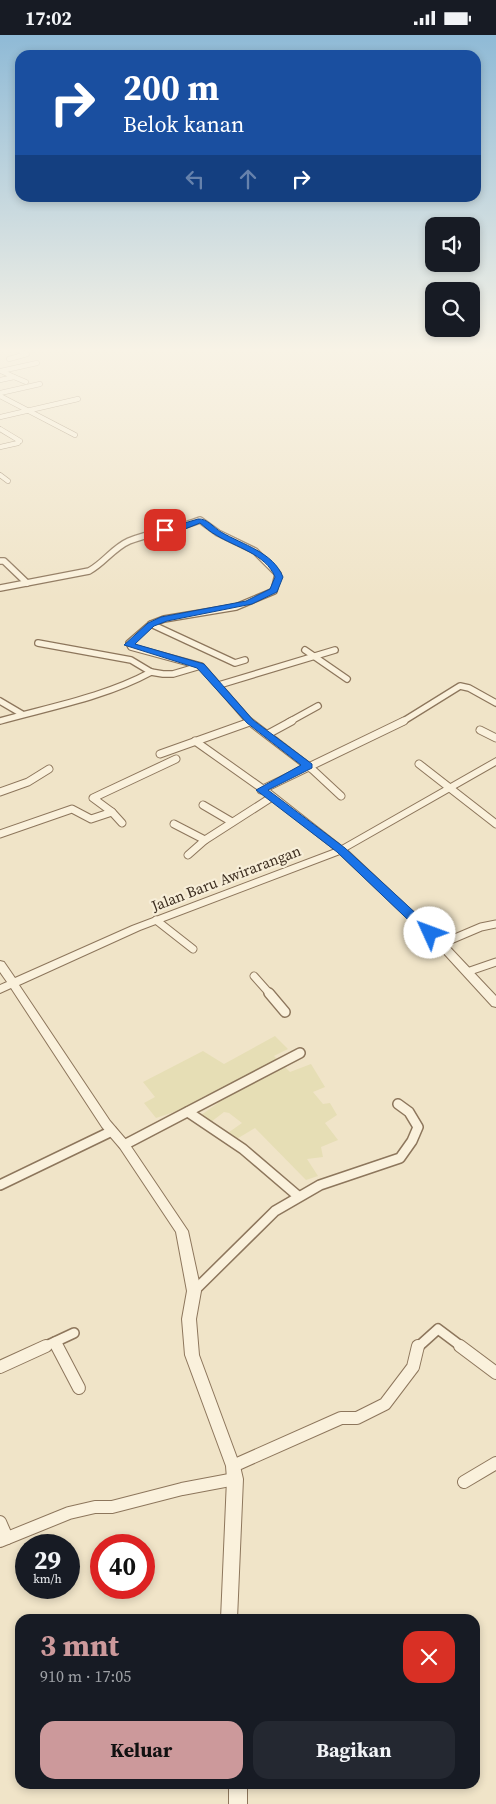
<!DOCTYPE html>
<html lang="id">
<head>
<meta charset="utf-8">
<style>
	:root { --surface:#171b24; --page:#242831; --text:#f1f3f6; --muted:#9ea1a6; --accent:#cc999b }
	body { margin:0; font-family:"Source Serif 4",serif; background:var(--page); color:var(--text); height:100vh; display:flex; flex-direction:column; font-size:19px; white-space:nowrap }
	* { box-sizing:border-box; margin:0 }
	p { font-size:16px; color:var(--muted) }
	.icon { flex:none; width:28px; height:28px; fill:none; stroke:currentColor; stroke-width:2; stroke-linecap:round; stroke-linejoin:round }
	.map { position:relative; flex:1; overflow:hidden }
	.drawer { position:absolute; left:15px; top:1579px; width:465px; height:175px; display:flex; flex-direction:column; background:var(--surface); border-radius:15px; box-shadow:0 2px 8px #0003 }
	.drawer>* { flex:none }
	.banner { position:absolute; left:15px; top:15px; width:466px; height:152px; border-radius:15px; box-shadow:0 2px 8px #0003; background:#1a4fa0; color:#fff; overflow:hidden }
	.tools { position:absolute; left:425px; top:182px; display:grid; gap:10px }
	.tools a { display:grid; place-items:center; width:55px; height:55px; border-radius:10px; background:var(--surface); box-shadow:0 2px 8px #0003; font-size:25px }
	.speed { position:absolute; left:15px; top:1499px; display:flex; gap:10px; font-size:25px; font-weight:700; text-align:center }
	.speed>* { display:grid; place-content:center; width:65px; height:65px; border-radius:50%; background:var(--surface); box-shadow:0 2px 8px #0003; line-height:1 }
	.speed small { font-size:12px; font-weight:400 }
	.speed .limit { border:8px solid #d22; background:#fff; color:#111 }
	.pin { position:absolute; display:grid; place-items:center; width:42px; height:42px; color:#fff; margin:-21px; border-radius:10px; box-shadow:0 2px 8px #0006 }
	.me { position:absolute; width:55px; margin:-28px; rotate:313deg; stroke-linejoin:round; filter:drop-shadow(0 0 4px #0008) }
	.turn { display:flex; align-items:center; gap:18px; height:105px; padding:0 25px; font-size:22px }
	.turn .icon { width:65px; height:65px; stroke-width:2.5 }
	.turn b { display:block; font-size:35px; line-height:42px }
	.lanes { display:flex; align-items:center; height:48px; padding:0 25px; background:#0003; justify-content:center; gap:25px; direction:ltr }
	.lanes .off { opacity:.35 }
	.round { display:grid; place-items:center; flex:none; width:52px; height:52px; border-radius:15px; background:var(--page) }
	.overview { display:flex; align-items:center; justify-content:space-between; height:85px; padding:0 25px }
	h1 { font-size:30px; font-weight:700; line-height:38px; color:var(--accent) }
	.button { display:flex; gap:10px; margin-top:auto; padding:10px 25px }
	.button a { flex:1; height:58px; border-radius:15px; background:var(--accent); color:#111; font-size:20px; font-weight:700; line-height:58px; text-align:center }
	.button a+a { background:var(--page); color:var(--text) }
	.status { display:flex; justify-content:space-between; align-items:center; height:35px; padding:0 25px; background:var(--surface); direction:ltr }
	.status svg { height:14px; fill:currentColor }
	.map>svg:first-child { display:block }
	.farmland { fill:#e6deb5 }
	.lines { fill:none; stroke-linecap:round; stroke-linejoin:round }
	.minor-far4-casing { stroke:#8d765c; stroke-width:5.5 }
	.minor-far3-casing { stroke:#8d765c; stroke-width:8 }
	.minor-far2-casing { stroke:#8d765c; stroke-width:9 }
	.minor-far1-casing { stroke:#8d765c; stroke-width:12 }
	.minor-casing { stroke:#8d765c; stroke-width:14 }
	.tertiary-casing { stroke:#8d765c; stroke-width:2 }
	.minor-far4 { stroke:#faf1dc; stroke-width:4.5 }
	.minor-far3 { stroke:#faf1dc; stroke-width:5.5 }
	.minor-far2 { stroke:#faf1dc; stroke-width:7 }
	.minor-far1 { stroke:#faf1dc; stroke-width:9 }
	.minor { stroke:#faf1dc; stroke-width:12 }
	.tertiary { fill:#faf1dc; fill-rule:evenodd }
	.route { fill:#1a73e8; stroke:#114b97 }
	.labels { text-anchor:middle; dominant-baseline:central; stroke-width:4.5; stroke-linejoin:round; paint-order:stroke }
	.street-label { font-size:15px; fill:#3d2e20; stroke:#f7eed8 }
</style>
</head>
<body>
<div class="status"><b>17:02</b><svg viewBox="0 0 49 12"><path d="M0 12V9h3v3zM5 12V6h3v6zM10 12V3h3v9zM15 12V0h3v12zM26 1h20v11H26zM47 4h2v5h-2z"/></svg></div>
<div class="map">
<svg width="496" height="1769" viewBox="0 0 496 1769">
	<rect width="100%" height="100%" fill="#f0e4c8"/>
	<!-- farmland -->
	<path class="farmland" d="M275,1001l13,13 -14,7 16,16 21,-8 14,23 -12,5 10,12 7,-1 7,12 -12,8 13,17 -17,7 2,10 -16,2 11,17 -12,4 -51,-52 -25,15 -5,-8 17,-12 -13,-10 -5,-1 -17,13 -10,-7 21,-15 -12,-8 -23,14 -27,9 -12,-15 11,-6 -12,-15 60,-31 21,13z"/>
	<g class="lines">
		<defs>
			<g id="minor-far4">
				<path d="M9,324l18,-5 -9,-4"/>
				<path d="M14,342l-13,-6 36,-8"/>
				<path d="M0,345l14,-3 12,5"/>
				<path d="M0,358l40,-9"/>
				<path d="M0,361l75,39"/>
				<path d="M0,382l78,-18"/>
				<path d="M0,394l20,12"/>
				<path d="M0,412l18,-4"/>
				<path d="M0,440l8,6"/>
			</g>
			<g id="minor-far3">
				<path d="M0,526h4l23,22"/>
				<path d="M0,553l89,-17c15,-8 24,-23 40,-30 23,-9 48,-12 71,-21l18,13 37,18 23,23 -4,17 -38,16 -72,12 -13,5"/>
				<path d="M38,608l93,17 20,12 12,2h10l27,-8"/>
				<path d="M305,615l42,29"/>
				<path d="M245,625l-10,3 -84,-39 -22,19 2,4 70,19 49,56"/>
				<path d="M219,650l116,-35"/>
				<path d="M0,666l22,13"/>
				<path d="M0,686c50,-14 105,-24 151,-49"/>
				<path d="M289,687l29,-16"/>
				<path d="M402,687l58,-36 9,2 27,15"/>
			</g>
			<g id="minor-far2">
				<path d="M249,686l64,49 28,26"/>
				<path d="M480,695l16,8"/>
				<path d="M268,699l24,-13"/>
				<path d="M195,706l72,51 74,58"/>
				<path d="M160,719l87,-31"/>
				<path d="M419,729l77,60"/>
				<path d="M261,755l143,-69"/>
				<path d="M0,757l28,-10 21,-13"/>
				<path d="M203,770l29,17"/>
				<path d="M112,777l-19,-14 83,-39"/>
				<path d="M174,789l31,16"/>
				<path d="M0,799l72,-25 19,10 21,-7 10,11"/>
				<path d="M188,820l17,-15 67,-43"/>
				<path d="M156,885l37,29"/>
				<path d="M441,909l40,-17 15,-3"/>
				<path d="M467,937l29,-10"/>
				<path d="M254,941l16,18"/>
			</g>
			<g id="minor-far1">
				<path d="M269,958l16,19"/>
				<path d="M188,1077l55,37 55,47"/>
				<path d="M124,1110l176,-92"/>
				<path d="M0,1150l112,-54"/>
				<path d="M194,1256l81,-80 45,-26 80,-27 12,-17 6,-14 -9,-15 -11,-8"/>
				<path d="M55,1307l3,5"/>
				<path d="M44,1312l30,-14"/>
				<path d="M418,1312l20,-18 24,18"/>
			</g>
			<g id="minor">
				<path d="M57,1311l22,42"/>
				<path d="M460,1311l36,27"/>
				<path d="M0,1332l46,-21"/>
				<path d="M233,1431l108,-48h16l28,-14 28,-37 5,-21"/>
				<path d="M464,1447l32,-19"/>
				<path d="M0,1487l7,16"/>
				<path d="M0,1506l69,-28 26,-6h17l70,-18 53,-10"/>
			</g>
			<g id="tertiary">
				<path d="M496,723v7l-149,85 98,92 51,54v11l-4,-1 -55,-60 -97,-92 -200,76 -121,55 91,136 18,21 60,89 13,60 -5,28 3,36 41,111 3,13 -6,140h-16l6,-140 -1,-13 -41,-111 -3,-36 5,-28 -11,-59 -56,-84 -18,-21 -91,-139 -11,5v-8l7,-3 -7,-10v-11l4,1 11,16 117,-52 206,-78z"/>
				<rect x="229" y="1749" width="18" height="20"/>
			</g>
		</defs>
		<!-- minor-far4 casing -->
		<use href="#minor-far4" class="minor-far4-casing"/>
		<!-- minor-far3 casing -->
		<use href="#minor-far3" class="minor-far3-casing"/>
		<!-- minor-far2 casing -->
		<use href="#minor-far2" class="minor-far2-casing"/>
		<!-- minor-far1 casing -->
		<use href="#minor-far1" class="minor-far1-casing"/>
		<!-- minor casing -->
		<use href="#minor" class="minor-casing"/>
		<!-- tertiary casing -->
		<use href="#tertiary" class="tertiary-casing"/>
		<!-- minor-far4 -->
		<use href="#minor-far4" class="minor-far4"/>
		<!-- minor-far3 -->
		<use href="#minor-far3" class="minor-far3"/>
		<!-- minor-far2 -->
		<use href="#minor-far2" class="minor-far2"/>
		<!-- minor-far1 -->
		<use href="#minor-far1" class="minor-far1"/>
		<!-- minor -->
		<use href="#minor" class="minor"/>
		<!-- tertiary -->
		<use href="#tertiary" class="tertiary"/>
	</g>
	<!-- sky -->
	<linearGradient id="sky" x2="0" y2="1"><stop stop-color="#8fbad6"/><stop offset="0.56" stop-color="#f8f3e6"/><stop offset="1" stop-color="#f8f3e6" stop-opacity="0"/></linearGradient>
	<rect width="496" height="563" fill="url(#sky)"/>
	<!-- route -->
	<path class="route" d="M198,484c9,-1 16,9 23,13 22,13 52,20 62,45l-6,15 -25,12 -85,17 -13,5 -19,18 69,20 49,56 59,44v4l-44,22 77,58 89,82v6h-9l-88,-84 -81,-62 45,-25 -54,-42 -50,-55 -73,-23 24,-22 13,-6 85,-16 24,-12 5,-12c-9,-23 -40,-30 -59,-42 -6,-3 -11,-8 -16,-12l-15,6 -20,4 -4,-3z"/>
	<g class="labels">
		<!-- street labels -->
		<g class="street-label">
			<text transform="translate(226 843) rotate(-21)">Jalan Baru Awirarangan</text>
		</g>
	</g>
</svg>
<div class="tools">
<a><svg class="icon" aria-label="sound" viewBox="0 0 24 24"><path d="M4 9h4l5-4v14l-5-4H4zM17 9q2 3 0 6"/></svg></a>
<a><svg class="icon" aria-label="search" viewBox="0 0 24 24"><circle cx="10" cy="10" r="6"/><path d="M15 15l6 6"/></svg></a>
</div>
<div class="speed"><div>29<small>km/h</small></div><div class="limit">40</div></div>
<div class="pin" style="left:165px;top:495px;background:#d93025"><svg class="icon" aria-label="arrive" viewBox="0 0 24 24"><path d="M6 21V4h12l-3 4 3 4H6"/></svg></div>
<svg class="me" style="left:430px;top:898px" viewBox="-20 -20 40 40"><circle r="19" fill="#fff"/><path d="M0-13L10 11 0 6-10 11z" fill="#1a73e8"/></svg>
<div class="banner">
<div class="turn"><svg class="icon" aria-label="right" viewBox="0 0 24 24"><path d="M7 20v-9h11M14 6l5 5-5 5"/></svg><div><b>200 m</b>Belok kanan</div></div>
<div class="lanes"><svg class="icon off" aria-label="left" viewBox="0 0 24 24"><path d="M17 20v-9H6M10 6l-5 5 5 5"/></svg><svg class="icon off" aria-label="ahead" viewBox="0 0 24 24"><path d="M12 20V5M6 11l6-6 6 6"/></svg><svg class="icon" aria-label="right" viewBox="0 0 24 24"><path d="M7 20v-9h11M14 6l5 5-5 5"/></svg></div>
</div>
<section class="drawer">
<div class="overview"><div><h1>3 mnt</h1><p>910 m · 17:05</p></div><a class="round" style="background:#d93025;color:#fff"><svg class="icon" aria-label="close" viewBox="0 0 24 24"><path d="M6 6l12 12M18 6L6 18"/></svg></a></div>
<div class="button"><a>Keluar</a><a>Bagikan</a></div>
</section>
</div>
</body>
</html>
